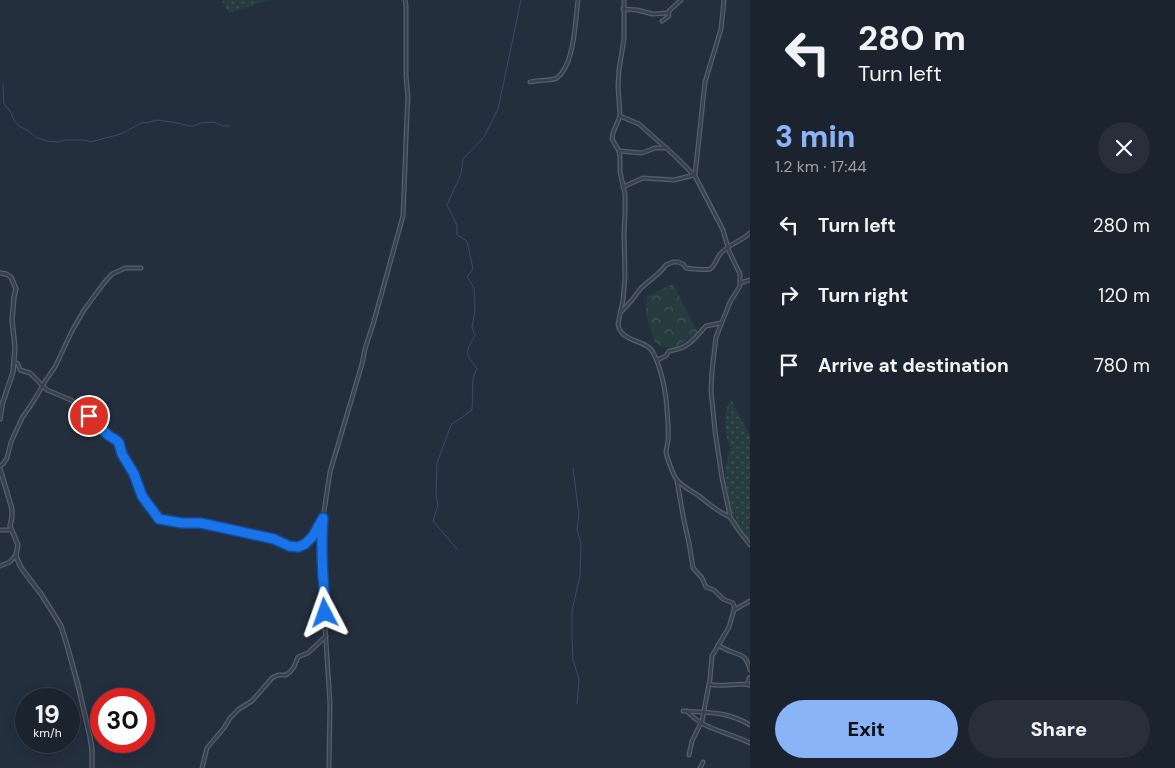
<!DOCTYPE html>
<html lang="en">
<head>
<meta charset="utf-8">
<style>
	:root { --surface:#1b232e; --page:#282f3a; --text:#f1f3f6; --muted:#a0a4aa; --line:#39404a; --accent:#8ab4f8 }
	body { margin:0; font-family:"DM Sans",sans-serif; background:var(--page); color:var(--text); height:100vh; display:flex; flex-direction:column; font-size:19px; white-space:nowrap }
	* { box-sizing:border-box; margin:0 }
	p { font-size:16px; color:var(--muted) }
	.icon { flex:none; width:28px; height:28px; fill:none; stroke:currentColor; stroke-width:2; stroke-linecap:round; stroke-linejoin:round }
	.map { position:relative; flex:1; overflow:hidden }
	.panel { display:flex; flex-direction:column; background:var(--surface); width:425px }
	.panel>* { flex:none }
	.hud { background:#1b232e; color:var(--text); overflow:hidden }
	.speed { position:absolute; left:15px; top:688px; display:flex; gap:10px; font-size:25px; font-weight:700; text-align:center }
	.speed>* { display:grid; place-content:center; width:65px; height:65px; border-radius:50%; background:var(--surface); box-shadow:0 2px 12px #0003,0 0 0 1px var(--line); line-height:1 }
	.speed small { font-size:12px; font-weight:400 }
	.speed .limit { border:8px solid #d22; background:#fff; color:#111 }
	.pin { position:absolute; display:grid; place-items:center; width:42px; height:42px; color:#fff; margin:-21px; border:2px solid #fff; border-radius:50%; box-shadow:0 1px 5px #0007 }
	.me { position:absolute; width:55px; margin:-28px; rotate:356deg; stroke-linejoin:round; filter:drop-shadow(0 0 4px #0008) }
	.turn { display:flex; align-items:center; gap:18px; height:105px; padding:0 25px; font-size:22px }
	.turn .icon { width:65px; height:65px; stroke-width:2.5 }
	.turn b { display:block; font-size:35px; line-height:42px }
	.round { display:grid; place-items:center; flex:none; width:52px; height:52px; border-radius:26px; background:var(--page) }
	.head { display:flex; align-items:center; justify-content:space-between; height:85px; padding:0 25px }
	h1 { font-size:30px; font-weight:800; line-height:38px; color:var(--accent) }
	.button { display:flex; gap:10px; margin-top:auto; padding:10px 25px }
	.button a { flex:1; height:58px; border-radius:30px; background:var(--accent); color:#111; font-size:20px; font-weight:800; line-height:58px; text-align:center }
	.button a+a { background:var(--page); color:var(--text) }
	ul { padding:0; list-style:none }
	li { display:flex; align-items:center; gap:15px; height:70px; padding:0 25px }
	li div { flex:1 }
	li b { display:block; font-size:19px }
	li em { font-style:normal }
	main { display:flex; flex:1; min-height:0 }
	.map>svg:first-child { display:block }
	.green { fill:url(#green-dots) }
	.forest { fill:url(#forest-crowns) }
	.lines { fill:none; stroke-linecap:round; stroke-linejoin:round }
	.stream { stroke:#394c67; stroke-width:1 }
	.minor-casing { stroke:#565f6c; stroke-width:5 }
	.tertiary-casing { stroke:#565f6c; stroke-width:5.5 }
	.minor { stroke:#38414e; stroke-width:2.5 }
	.tertiary { stroke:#38414e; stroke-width:3 }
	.route-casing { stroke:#114b97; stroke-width:12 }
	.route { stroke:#1a73e8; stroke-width:9 }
</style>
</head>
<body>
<main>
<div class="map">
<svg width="750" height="768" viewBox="0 0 750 768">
	<defs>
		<pattern id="green-dots" width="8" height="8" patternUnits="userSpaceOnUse" patternTransform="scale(1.25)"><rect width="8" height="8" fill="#263c3f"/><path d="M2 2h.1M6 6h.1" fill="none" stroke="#435659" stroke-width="1.8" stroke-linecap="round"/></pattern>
		<pattern id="forest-crowns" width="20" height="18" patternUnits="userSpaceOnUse" patternTransform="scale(1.25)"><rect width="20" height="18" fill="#263c3f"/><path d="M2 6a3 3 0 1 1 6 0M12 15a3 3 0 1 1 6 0" fill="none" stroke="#435659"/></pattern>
	</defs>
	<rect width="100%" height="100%" fill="#242f3e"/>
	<!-- green -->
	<g class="green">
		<path d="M221,0h47l-39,13z"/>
		<path d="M731,399l19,37v113l-15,-28 -5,-15 -3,-13 -2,-21 5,-23 -5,-20 1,-18z"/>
	</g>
	<!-- forest -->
	<path class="forest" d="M673,284l25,49 -21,14h-15l-8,-6 -8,-27 1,-18z"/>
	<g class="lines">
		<!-- stream -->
		<g class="stream">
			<path d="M3,85l1,19 6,7 4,9 5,6 8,4 10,8 10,3 11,1 6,-2h20l6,2 31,-8 22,-12 3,1 11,-3 21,3 11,3h5l7,-3 13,-1 8,4h7"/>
			<path d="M573,468l6,47 -2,14 4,15 -1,31 -8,36v28l1,21 6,19 -2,25"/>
			<path d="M458,550l-25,-29 5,-16 -2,-9 1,-33 14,-38 21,-15 1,-32 4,-10c-13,-14 -12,-16 -2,-32l-3,-9 3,-17 -1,-22 -7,-11 6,-8 -6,-28 -10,-6v-10l-10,-20 14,-31 2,-15 21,-22 14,-28 23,-109"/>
		</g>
		<defs>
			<g id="minor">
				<path d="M624,0v39l-5,31 -1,16 2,30 -7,17 -1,6 7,12 1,6v15l5,22v17l-1,23 1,43 -2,23 -5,24c2,19 30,15 36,30 6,13 10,29 12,44 1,14 3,29 2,42 0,4 -2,8 -2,12 1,6 7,23 11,28 6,7 15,11 22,16 10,8 19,16 31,21"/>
				<path d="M623,9l14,1 16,4 15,-1 1,3 -7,5"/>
				<path d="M669,13v-2l12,-11"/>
				<path d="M530,82c6,-2 22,-1 27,-4 18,-14 18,-57 21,-78"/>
				<path d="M620,116l19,8 36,32 20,20 28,54 6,21 11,23v12l-10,16 -14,35 -4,34 -1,19 4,41 7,47 7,33 1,6 10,15 10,13"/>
				<path d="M619,151l23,2 13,-5h12"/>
				<path d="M695,175l10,-93 16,-53 3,-29"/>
				<path d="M623,187l20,-9 31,2 20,-5"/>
				<path d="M740,283l10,-3"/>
				<path d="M621,312l11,-12 9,-12 19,-16 6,-7 7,-3h5l5,2 3,4c5,1 20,2 24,1 5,-3 7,-12 11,-16 8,-9 21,-12 29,-20"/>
				<path d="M657,360l9,-4 3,-5c4,-1 8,-1 12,-3 10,-3 18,-15 25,-22l15,-3"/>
				<path d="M14,362l4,2 2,6 10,3 17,17 24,10 14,12 7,8 16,15 9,6 3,5 2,9 7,9 9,17 4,15 13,18 6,5 21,4 23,1 69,15 15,6 9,2 7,-3 8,-8 8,-15"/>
				<path d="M0,466l3,-2 4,-6 4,-16 11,-24 11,-16 13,-22 9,-13 17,-36 12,-21 20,-27 8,-9 13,-6h16"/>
				<path d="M677,481l7,40 5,22 4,25 9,10 4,9 8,3 9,9 10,4 2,6"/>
				<path d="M0,530h10"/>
				<path d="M0,566l10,-4 6,-7"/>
				<path d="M718,645c4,2 8,5 12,6 13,5 16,4 20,19"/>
				<path d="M709,684c14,4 27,-2 41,1"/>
				<path d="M747,684l3,-7"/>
				<path d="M683,711c26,2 44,0 67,14"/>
				<path d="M687,711c16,19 42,21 63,32"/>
				<path d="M689,755l3,-14 10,-20 8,-42 2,-23 17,-29 5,-17 16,-9"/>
				<path d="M202,768l5,-20 17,-20 6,-10 9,-9 13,-8 20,-23 6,-3h8l4,-3 4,-5 4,-10 10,-4 18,-17"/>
				<path d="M329,768l1,-65 -5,-76 1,-20 -2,-16 -3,-45 2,-28 7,-46 32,-108 3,-15 9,-28 29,-105 4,-102 1,-17 -2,-21v-71l-1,-5"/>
				<path d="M700,768l3,-6"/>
			</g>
			<g id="tertiary">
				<path d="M0,273l6,1 5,3 5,12 -2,8 -2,23 3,28 -2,24 -11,33 -2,14"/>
				<path d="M0,469l12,40v8l-2,9 8,19 -2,10 1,4 5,10 19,25 14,22 6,10 6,19 11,40 12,52 2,12v19"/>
			</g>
		</defs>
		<!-- minor casing -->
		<use href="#minor" class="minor-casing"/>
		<!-- tertiary casing -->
		<use href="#tertiary" class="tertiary-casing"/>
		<!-- minor -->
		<use href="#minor" class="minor"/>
		<!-- tertiary -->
		<use href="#tertiary" class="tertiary"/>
	</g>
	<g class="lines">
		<defs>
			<path id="route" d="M89,416l19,19 8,5 3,3 3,11 12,20 8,22 17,23 23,4h18l10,2 64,14 15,7 9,1 7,-3 8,-8 10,-18c-2,24 -1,48 1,72 0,8 2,15 1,23"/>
		</defs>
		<!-- route casing -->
		<use href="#route" class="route-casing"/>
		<!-- route -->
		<use href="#route" class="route"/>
	</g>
</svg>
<div class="speed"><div>19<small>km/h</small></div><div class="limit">30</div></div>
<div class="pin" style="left:89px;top:416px;background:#d93025"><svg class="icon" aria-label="arrive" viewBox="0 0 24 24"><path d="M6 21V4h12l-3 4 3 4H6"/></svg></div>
<svg class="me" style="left:325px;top:613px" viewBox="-20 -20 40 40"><path d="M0-17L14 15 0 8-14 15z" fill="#1a73e8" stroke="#fff" stroke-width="4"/></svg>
</div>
<section class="panel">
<div class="hud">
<div class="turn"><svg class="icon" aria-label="left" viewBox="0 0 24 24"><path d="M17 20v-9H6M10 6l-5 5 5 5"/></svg><div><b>280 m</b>Turn left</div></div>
</div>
<div class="head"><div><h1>3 min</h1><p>1.2 km · 17:44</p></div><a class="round"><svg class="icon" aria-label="close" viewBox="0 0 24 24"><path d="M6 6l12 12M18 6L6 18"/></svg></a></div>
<ul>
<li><svg class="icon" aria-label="left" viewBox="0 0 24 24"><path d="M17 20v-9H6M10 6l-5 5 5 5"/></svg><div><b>Turn left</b></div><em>280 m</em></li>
<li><svg class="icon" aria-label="right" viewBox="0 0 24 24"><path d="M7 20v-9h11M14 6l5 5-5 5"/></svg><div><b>Turn right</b></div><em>120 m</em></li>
<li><svg class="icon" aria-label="arrive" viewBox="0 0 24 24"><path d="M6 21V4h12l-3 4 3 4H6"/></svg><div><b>Arrive at destination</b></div><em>780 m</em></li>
</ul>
<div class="button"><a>Exit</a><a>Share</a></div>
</section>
</main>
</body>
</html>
